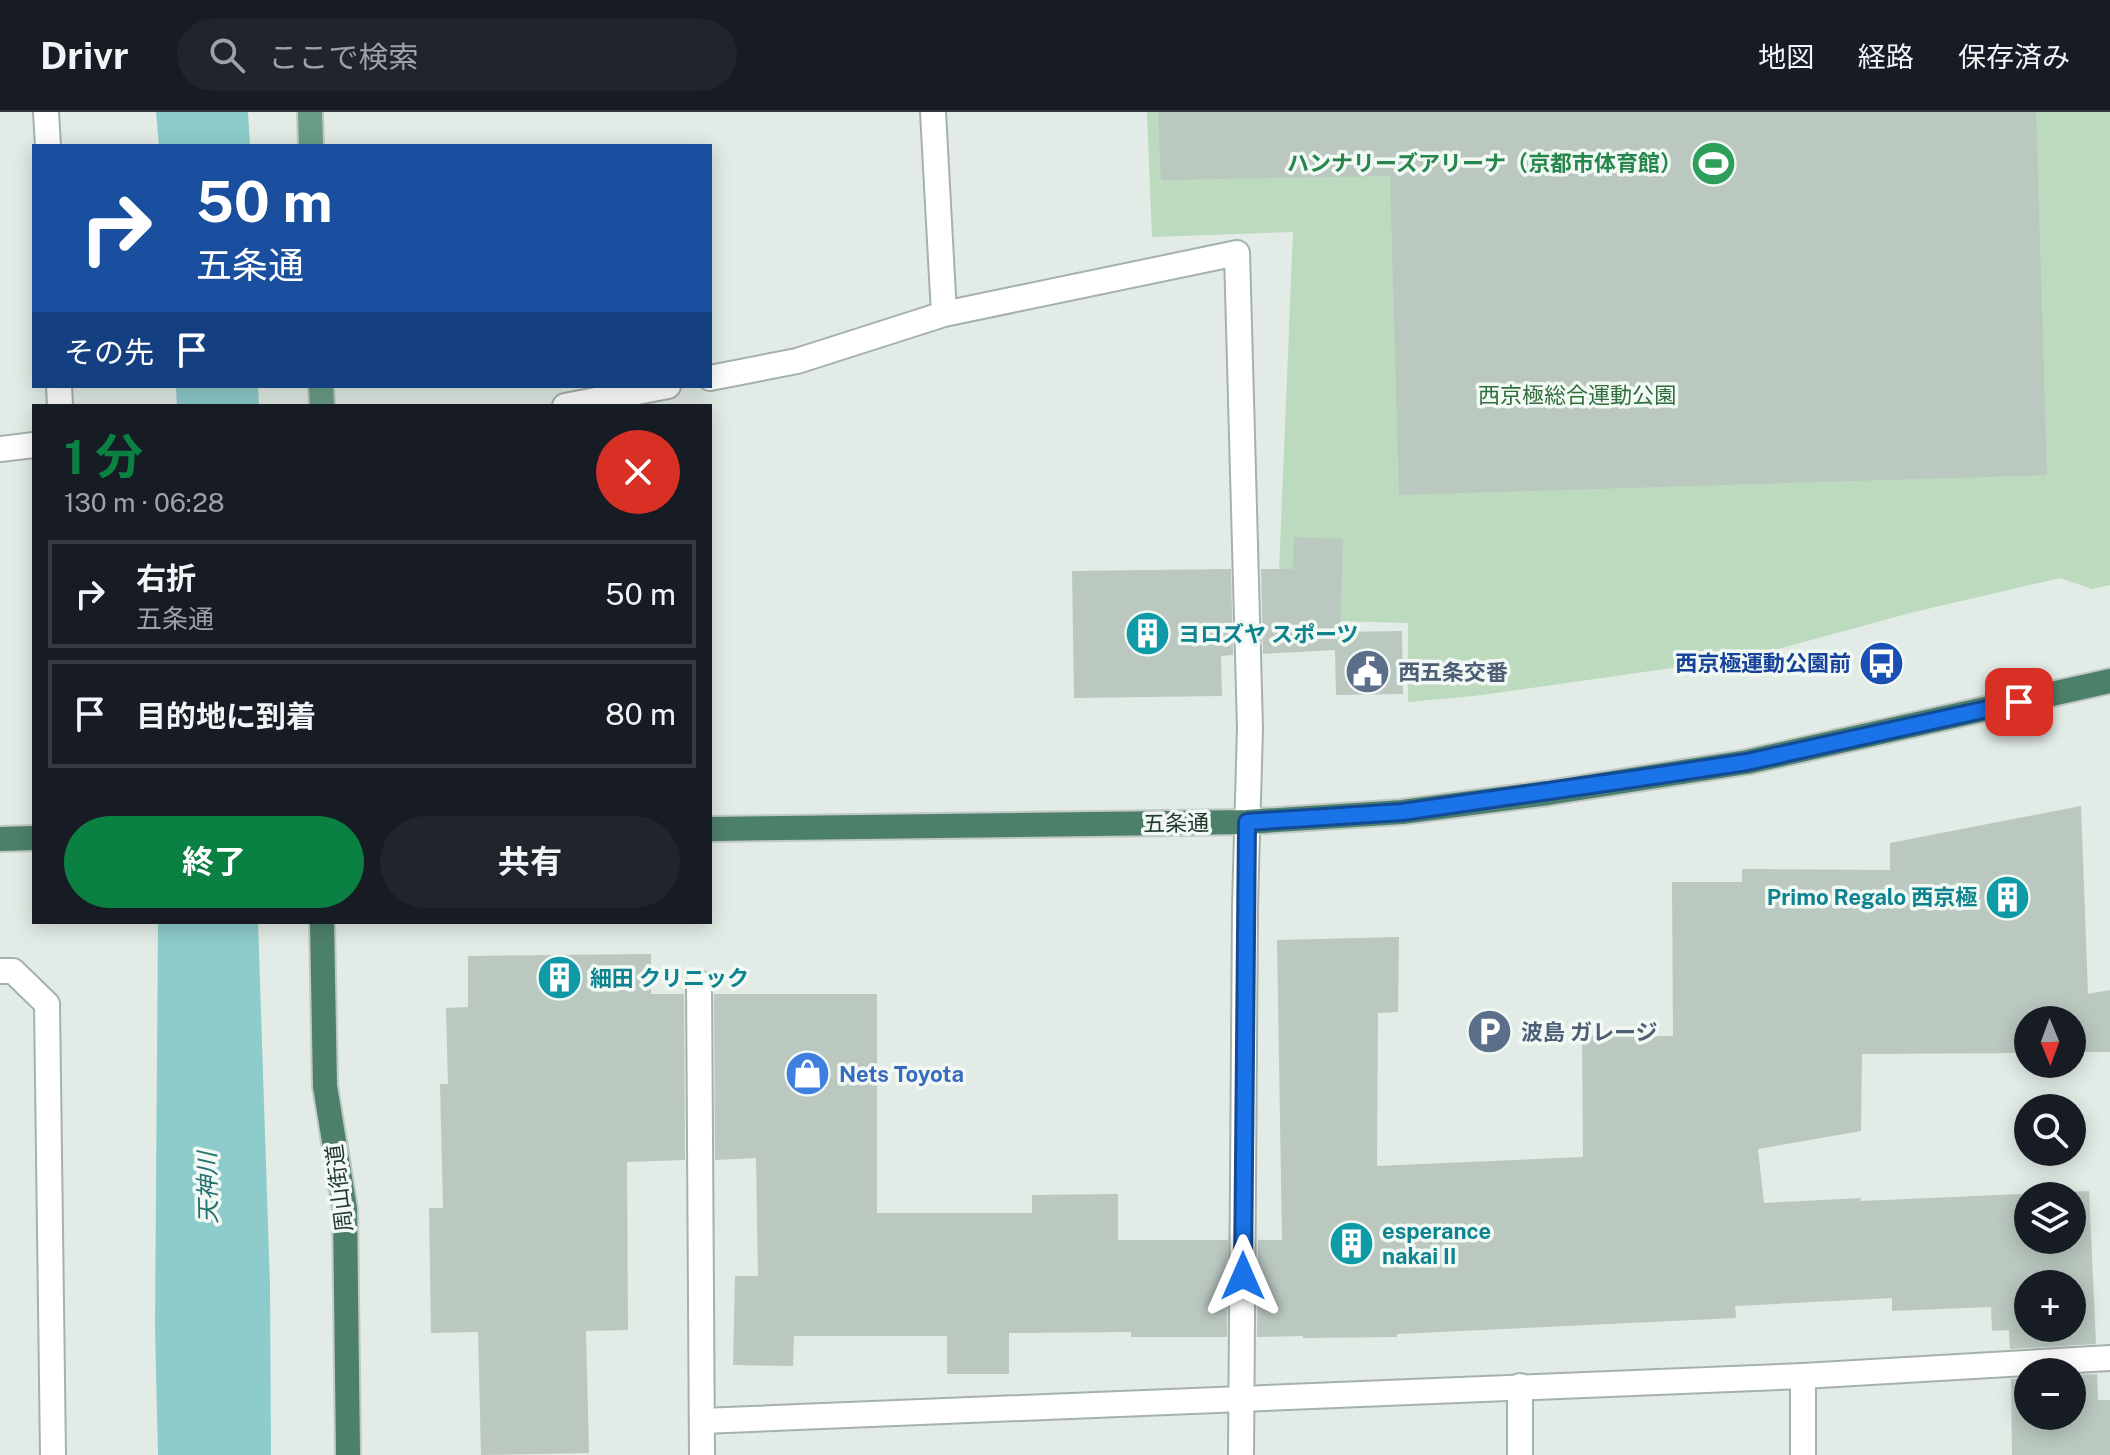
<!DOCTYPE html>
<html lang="ja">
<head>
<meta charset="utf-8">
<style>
	:root { --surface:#171b24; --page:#20242c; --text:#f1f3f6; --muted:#9ea1a6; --line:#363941; --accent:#0b8043 }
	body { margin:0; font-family:"Public Sans","Noto Sans JP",sans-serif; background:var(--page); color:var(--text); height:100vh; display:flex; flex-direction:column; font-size:30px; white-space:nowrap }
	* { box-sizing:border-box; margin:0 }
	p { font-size:26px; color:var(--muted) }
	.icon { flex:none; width:44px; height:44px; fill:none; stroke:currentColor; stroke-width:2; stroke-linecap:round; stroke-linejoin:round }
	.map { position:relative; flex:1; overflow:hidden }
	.sheet { position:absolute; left:32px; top:292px; width:680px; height:520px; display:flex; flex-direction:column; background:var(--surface); border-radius:0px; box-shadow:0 4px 20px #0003 }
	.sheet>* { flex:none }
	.top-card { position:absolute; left:32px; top:32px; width:680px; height:244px; border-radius:0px; box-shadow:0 4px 20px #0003; background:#1a4fa0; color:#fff; overflow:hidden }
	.needle { width:52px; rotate:179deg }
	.tools { position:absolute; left:2014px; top:894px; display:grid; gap:16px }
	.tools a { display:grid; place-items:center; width:72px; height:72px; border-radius:50%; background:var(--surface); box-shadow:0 4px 20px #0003; font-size:40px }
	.pin { position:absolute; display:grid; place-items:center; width:68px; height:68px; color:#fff; margin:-34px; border-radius:16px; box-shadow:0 4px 12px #0006 }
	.me { position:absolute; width:88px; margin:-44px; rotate:0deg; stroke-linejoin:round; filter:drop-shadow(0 0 6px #0008) }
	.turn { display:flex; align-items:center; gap:28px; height:168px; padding:0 32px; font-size:36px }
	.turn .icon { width:104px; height:104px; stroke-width:2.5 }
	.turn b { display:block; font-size:56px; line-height:68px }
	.then { display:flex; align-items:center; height:76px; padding:0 32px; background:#0003; gap:16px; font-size:30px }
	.round { display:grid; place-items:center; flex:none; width:84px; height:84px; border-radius:42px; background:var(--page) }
	.overview { display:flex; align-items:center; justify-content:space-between; height:136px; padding:0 32px }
	h1 { font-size:48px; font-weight:700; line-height:60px; color:var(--accent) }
	.primary-button { display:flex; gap:16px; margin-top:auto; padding:16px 32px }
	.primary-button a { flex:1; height:92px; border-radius:48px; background:var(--accent); color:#fff; font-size:32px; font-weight:700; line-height:92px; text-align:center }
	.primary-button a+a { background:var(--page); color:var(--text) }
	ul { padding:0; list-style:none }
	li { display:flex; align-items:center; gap:24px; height:108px; margin:0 16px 12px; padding:0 16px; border:4px solid var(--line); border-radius:0px }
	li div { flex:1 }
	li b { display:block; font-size:30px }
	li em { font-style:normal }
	header { display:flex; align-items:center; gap:48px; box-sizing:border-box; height:112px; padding:0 40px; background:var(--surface); border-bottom:2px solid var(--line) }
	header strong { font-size:38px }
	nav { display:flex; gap:44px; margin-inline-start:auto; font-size:28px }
	.search { width:560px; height:72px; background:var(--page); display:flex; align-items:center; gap:20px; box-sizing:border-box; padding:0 28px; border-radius:44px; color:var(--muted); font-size:30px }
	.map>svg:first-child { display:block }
	.green { fill:#bcdabe }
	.water { fill:#8dccca }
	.building { fill:#bac8c0; fill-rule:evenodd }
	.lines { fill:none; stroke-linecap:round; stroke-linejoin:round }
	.minor-casing { stroke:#a5b2ab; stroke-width:28 }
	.primary-casing { stroke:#c1c8c5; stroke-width:28 }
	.trunk-casing { stroke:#c1c8c5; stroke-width:28 }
	.minor { stroke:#fff; stroke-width:24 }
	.primary { stroke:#699d86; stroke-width:24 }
	.trunk { stroke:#4d806b; stroke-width:24 }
	.route-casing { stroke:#114b97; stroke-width:20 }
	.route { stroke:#1a73e8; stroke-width:14 }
	.labels { text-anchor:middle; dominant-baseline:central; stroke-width:7; stroke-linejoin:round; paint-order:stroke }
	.leisure-label { font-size:22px; font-weight:bold; fill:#27864d; stroke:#f2f8f4; text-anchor:end }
	.park-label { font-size:22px; fill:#306e3c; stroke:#f2f8f4 }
	.culture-label { font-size:22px; font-weight:bold; fill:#0d838f; stroke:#f2f8f4; text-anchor:start }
	.transit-label { font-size:22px; font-weight:bold; fill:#164399; stroke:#f2f8f4; text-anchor:end }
	.service-label { font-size:22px; font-weight:bold; fill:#4e5e75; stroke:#f2f8f4; text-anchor:start }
	.street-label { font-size:22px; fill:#233a30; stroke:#f2f8f4 }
	.shop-label { font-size:22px; font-weight:bold; fill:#366cbe; stroke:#f2f8f4; text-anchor:start }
	.water-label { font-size:24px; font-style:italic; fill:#227270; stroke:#f2f8f4 }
</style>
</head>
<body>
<header>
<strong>Drivr</strong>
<div class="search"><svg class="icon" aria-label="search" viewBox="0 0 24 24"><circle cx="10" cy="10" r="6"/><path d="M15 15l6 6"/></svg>ここで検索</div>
<nav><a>地図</a><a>経路</a><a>保存済み</a></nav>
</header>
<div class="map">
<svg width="2110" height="1343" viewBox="0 0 2110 1343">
	<rect width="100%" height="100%" fill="#e2ebe5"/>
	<!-- green -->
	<path class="green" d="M1147,0h963v473l-18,4 -32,-11 -150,35 -161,44 -275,39 -66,6v-79l-131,-4 16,-387 -141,5z"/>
	<!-- water -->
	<g class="water">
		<path d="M156,0h92l2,34h-91z"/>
		<path d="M176,274h82l1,20h-82z"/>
		<path d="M158,810h100l12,364 1,169h-113l-3,-128z"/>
	</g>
	<!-- building -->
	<g class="building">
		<path d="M1158,0h878l11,363 -648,20 -9,-319 -229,4z"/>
		<path d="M1294,425l49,2 -3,93 62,-1 1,63 -67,1 -1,-45 -72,4 -2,-85h32z"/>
		<path d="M1231,457l2,86 -12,1 1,40 -148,2 -2,-127z"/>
		<path d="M2081,694l7,188 22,-4v62h-38v-32h-44v33l-166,1 -1,77 -103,18 6,54 97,-5 -1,3 229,-10 7,153 -86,5 -1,-19 -17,1 -1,-24 -99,4v-13l-157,8 1,12 -339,16v3l-94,1v-2l-46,1 1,-97h24l-5,-300 122,-3 -1,75 -20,1 -1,153 206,-9 -1,-121h91l-1,-154h70v-13l148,1v-27zM2028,1084h44v44h-44zM2028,1172h44v44h-44z"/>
		<path d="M651,842v40h33l1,166 -58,2 1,168 -42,1 3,122 -108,2 -3,-123 -47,1 -2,-125h14l-3,-124h8l-2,-76 22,-1v-51z"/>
		<path d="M714,882h163v219h155v-18l86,-1v46h110l-1,97h-96v-5l-122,1v41h-62v-38h-153l-1,30 -60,-1 2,-89h23l-2,-118 -41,2z"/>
		<path d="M2097,1262l1,26h12v55h-98l-1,-76 17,-1v38h44v-41z"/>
	</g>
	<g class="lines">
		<defs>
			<g id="minor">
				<path d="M46,0l2,34"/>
				<path d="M933,0l11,202 293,-61 13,475 -5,178 -4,549"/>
				<path d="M710,266l87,-17 147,-47"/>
				<path d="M59,274l1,20"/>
				<path d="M565,294l103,-20"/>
				<path d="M0,337l34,-4"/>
				<path d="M0,859h13l34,33 6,451"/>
				<path d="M699,871l3,472"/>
				<path d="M1803,1264v79"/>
				<path d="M1520,1274v69"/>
				<path d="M702,1309l1101,-45 307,-18"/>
			</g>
			<g id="primary">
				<path d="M310,0l1,34"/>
				<path d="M321,274l1,20"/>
			</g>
			<g id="trunk">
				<path d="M710,717l537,-7 155,-10 146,-19 199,-31 363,-81"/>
				<path d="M0,727l34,-1"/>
				<path d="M322,810l3,164 20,123 3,246"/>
			</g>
		</defs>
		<!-- minor casing -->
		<use href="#minor" class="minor-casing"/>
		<!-- primary casing -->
		<use href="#primary" class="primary-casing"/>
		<!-- trunk casing -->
		<use href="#trunk" class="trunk-casing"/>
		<!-- minor -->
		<use href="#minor" class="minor"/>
		<!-- primary -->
		<use href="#primary" class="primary"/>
		<!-- trunk -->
		<use href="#trunk" class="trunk"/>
	</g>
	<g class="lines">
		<defs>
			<path id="route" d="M1243,1164l4,-454 155,-10 231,-33 114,-17 272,-60"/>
		</defs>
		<!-- route casing -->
		<use href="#route" class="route-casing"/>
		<!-- route -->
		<use href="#route" class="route"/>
	</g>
	<!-- icons -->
	<defs>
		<symbol id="stadium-disc" viewBox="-11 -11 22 22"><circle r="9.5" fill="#2e9e5b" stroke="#f2f8f4"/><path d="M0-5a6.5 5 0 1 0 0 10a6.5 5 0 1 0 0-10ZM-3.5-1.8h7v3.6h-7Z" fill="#fff"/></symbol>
		<symbol id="building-disc" viewBox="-11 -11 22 22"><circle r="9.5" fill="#0f9aa8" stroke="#f2f8f4"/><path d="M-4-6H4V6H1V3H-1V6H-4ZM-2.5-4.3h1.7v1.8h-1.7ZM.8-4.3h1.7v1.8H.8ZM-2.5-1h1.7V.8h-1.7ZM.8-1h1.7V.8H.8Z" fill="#fff"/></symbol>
		<symbol id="bus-disc" viewBox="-11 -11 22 22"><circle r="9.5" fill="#1a4fb4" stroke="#f2f8f4"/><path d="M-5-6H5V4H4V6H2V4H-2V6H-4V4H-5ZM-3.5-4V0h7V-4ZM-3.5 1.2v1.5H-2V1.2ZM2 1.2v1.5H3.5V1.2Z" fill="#fff"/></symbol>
		<symbol id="civic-disc" viewBox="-11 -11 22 22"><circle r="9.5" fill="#5c6f8a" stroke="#f2f8f4"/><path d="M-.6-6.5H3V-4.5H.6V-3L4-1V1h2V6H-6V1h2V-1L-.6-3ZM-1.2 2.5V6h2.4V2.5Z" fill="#fff"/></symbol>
		<symbol id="parking-disc" viewBox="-11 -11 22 22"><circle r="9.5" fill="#5c6f8a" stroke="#f2f8f4"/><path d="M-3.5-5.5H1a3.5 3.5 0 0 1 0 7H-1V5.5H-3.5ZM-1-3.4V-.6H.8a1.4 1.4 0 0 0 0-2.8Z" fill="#fff"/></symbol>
		<symbol id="shop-disc" viewBox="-11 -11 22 22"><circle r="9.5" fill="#3f7fe0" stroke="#f2f8f4"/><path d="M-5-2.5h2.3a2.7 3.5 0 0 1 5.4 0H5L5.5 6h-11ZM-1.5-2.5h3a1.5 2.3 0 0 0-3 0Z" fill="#fff"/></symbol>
	</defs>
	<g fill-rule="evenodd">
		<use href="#stadium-disc" x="1688" y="26" width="51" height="51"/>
		<use href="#building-disc" x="1122" y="496" width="51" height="51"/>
		<use href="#bus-disc" x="1856" y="526" width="51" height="51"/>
		<use href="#civic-disc" x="1342" y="534" width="51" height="51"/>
		<use href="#building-disc" x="1982" y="760" width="51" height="51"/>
		<use href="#building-disc" x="534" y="840" width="51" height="51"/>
		<use href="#parking-disc" x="1464" y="894" width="51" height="51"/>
		<use href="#shop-disc" x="782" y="936" width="51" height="51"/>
		<use href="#building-disc" x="1326" y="1106" width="51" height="51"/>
	</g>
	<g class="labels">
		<!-- leisure labels -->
		<g class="leisure-label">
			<text x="1682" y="51">ハンナリーズアリーナ（京都市体育館）</text>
		</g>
		<!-- park labels -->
		<g class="park-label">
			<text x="1577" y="283">西京極総合運動公園</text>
		</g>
		<!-- culture labels -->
		<g class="culture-label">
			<text x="1178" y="522">ヨロズヤ スポーツ</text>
			<text x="1977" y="785" text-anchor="end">Primo Regalo 西京極</text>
			<text x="590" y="866">細田 クリニック</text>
			<text x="1382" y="1119">esperance<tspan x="1382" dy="25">nakai II</tspan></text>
		</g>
		<!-- transit labels -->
		<g class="transit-label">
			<text x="1851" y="551">西京極運動公園前</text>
		</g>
		<!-- service labels -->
		<g class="service-label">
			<text x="1398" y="560">西五条交番</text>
			<text x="1521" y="920">波島 ガレージ</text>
		</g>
		<!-- street labels -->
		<g class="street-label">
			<text transform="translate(1176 711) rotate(-1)">五条通</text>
			<text transform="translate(339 1076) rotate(-97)">周山街道</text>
		</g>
		<!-- shop labels -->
		<g class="shop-label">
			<text x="839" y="962">Nets Toyota</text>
		</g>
		<!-- water labels -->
		<g class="water-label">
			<text transform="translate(207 1076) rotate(-91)">天神川</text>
		</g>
	</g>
</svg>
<div class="tools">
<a><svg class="needle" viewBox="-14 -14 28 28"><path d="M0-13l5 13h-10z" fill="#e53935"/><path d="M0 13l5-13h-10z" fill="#9ea1a6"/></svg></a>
<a><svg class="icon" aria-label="search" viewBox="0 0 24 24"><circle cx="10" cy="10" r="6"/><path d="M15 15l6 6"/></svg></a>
<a><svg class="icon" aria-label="layers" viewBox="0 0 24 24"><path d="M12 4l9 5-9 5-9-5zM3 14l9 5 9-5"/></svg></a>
<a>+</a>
<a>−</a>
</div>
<div class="pin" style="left:2019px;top:590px;background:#d93025"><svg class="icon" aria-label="arrive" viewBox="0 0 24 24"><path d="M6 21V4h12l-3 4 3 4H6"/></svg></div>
<svg class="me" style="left:1243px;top:1164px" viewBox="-20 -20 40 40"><path d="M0-17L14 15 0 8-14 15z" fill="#1a73e8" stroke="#fff" stroke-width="4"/></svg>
<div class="top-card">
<div class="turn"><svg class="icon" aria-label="right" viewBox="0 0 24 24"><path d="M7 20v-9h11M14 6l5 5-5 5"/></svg><div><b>50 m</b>五条通</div></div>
<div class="then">その先<svg class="icon" aria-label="arrive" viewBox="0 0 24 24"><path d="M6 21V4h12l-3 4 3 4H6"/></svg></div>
</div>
<section class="sheet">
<div class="overview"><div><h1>1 分</h1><p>130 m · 06:28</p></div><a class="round" style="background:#d93025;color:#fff"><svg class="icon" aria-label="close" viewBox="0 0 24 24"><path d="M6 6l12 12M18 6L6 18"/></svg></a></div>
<ul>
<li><svg class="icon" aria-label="right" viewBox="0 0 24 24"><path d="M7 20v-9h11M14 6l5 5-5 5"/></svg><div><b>右折</b><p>五条通</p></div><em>50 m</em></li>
<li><svg class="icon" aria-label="arrive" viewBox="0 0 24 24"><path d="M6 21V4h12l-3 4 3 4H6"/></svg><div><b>目的地に到着</b></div><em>80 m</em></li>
</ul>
<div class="primary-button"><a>終了</a><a>共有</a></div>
</section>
</div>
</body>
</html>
